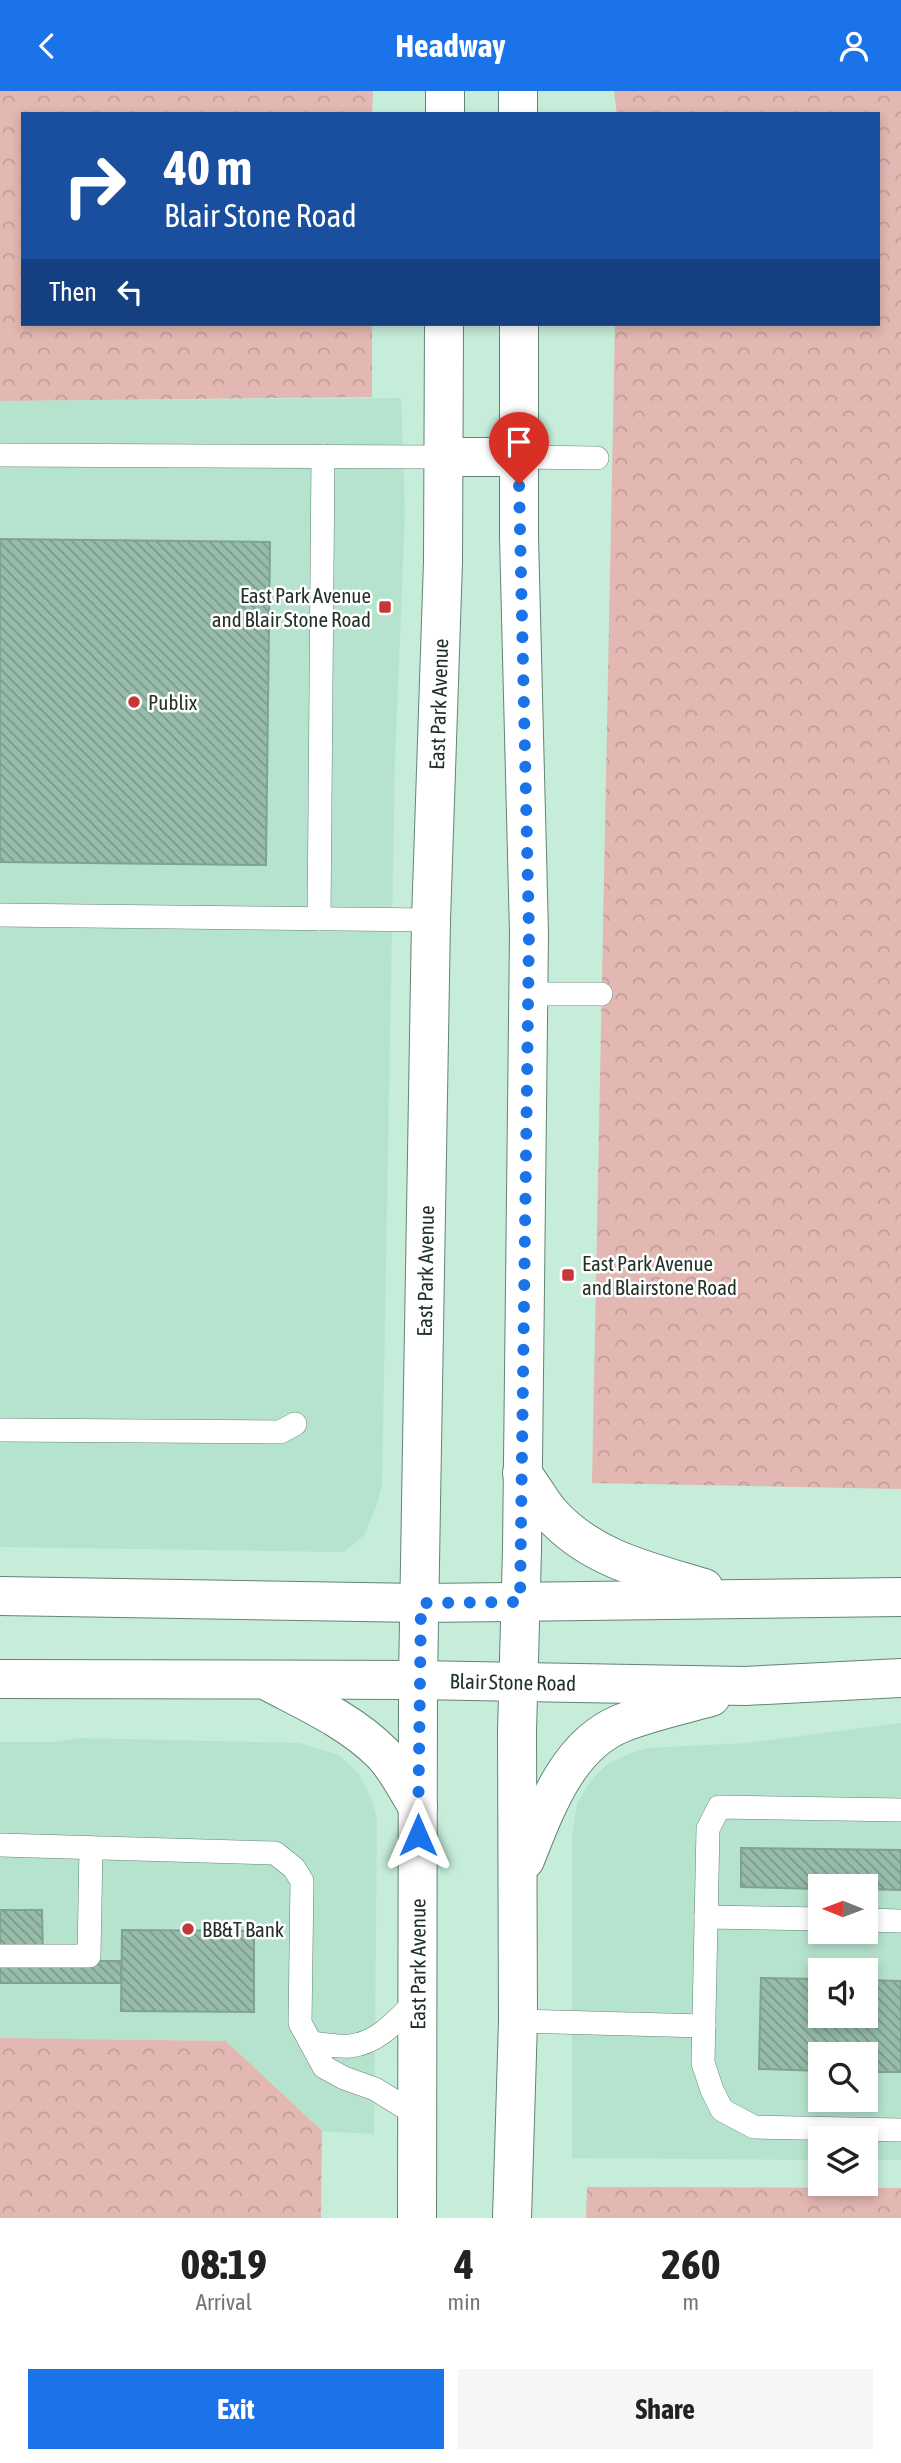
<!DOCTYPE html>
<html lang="en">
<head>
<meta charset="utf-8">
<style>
	:root { --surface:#fff; --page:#f6f6f6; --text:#222; --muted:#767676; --accent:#1a73e8 }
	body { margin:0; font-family:"Asap Condensed",sans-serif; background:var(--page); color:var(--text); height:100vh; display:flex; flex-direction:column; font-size:26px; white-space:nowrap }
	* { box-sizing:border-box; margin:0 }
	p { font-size:23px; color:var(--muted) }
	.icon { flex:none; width:38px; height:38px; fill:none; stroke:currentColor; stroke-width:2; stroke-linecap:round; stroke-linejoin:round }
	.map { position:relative; height:2127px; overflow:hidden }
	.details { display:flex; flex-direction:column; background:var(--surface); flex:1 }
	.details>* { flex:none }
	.hud { position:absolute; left:21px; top:21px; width:859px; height:214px; border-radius:0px; box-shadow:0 4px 10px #0003; background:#1a4fa0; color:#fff; overflow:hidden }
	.needle { width:46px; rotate:271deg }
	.fabs { position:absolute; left:808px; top:1783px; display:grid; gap:14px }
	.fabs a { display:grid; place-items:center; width:70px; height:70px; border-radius:0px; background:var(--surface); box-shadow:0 4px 10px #0003; font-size:35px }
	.pin { position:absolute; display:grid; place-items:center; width:60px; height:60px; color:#fff; margin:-72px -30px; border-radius:50% 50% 50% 0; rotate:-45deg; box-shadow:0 0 7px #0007 }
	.pin .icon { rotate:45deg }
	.me { position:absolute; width:77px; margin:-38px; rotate:0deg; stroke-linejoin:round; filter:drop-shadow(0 0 5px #0008) }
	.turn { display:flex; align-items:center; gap:24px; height:147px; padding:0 28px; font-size:32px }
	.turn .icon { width:91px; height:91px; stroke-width:2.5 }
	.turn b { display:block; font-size:49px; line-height:60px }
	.then { display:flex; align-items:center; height:66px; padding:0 28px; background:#0003; gap:14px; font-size:26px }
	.eta { display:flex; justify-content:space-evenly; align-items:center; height:119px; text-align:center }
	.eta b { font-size:42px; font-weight:700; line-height:49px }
	.button { display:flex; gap:14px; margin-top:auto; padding:14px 28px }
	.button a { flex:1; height:80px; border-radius:0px; background:var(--accent); color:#fff; font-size:28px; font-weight:700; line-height:80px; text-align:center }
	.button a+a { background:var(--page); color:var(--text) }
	header { display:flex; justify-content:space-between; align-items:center; height:91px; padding:0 28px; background:var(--accent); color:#fff; font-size:32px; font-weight:700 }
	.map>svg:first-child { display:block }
	.built { fill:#b5e3ce; fill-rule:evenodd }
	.forest { fill:url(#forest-crowns) }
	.building { fill:url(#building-back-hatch); stroke:#7fa393; stroke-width:2 }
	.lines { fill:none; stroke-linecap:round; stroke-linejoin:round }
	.lane-casing { stroke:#628575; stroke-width:24 }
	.secondary-casing { stroke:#628575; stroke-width:40 }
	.lane { stroke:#fff; stroke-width:23 }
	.secondary { stroke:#fff; stroke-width:38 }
	.route { stroke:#1a73e8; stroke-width:12; stroke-dasharray:0 21.6 }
	.poi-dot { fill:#c63738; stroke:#fff; stroke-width:2.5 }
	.labels { text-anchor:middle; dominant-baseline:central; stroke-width:5; stroke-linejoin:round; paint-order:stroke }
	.poi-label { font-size:21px; fill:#22312a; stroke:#fff; text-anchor:start }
	.street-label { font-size:21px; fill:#22312a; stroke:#fff }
</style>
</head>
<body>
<header><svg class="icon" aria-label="back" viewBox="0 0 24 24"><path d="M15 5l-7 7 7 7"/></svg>Headway<svg class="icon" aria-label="person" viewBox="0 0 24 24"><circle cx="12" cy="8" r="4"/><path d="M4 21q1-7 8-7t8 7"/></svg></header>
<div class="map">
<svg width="901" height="2127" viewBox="0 0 901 2127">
	<defs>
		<pattern id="forest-crowns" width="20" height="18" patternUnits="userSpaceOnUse" patternTransform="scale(1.75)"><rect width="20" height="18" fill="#e3b7b2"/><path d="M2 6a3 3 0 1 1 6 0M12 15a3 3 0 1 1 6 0" fill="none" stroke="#c29e99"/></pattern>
		<pattern id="building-back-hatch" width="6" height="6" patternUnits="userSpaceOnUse" patternTransform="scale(1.75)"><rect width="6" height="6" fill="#97bcaa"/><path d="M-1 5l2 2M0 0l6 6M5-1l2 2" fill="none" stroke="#7b998b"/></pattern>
	</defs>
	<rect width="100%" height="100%" fill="#c6ecda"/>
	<!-- built -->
	<g class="built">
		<path d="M401,307l4,116 -10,245 -13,726 -4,16 -13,33 -21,18 -344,-5v-1146z"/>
		<path d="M901,1632v437h-35v-21h-45v21l-249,-2v-321l5,-34 14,-22 15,-16 22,-11 20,-6 98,-5zM821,1796h45v45h-45zM821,1880h45v45h-45zM821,1964h45v45h-45z"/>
		<path d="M80,1647l219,5 40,12 20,19 13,26 5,20 -3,314 -52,-3 -96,-90 -226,-3v-296h52z"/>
	</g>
	<!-- forest -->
	<g class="forest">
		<path d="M0,0h373l-1,23h-349v210h349v73l-372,4z"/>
		<path d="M614,0h287v1398l-309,-6 23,-1159h263v-210h-261z"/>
		<path d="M0,1947l226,3 96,90 -1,87h-321z"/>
		<path d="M587,2096l314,1v30h-315z"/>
	</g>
	<!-- building -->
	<g class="building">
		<path d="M0,448l270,3 -4,323 -266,-3z"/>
		<path d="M741,1757l160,2v40l-35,-1v-2h-45v2l-80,-2z"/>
		<path d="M0,1819h42l1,51h78v22h-121z"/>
		<path d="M122,1839l132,1v81l-133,-1z"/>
		<path d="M761,1887l60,1v37h45v-36l35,1v91h-35v-17h-45v16l-62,-2z"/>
	</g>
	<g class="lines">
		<defs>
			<g id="lane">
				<path d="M0,364l443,2"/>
				<path d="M519,366l78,1"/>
				<path d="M0,824l431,5"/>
				<path d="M319,828l4,-463"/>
				<path d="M528,903h73"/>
				<path d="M0,1339l280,2 15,-8"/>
				<path d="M901,1719l-182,-3 -11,22 -5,234 9,27 10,20 32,17 147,3"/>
				<path d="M0,1754l275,8 19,15 8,13 -2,142 24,44 20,11 31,11 42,26"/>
				<path d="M706,1826l115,2"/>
				<path d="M866,1829l35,1"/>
				<path d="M0,1865h89l2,-108"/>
				<path d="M518,1930l186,5"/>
				<path d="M311,1952c12,1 27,4 39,3 29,-3 48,-27 67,-46"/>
			</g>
			<g id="secondary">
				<path d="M518,0v23"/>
				<path d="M445,23v-23"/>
				<path d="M443,366h76"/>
				<path d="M522,1382c10,13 18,28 28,40 41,46 97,58 154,75"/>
				<path d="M0,1505l421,7 480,-6"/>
				<path id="s1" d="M0,1588l418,1 327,6 156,-8"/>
				<path d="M271,1592c38,20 80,39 111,70 14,14 25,37 36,54"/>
				<path d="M525,1769c20,-50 42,-115 97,-137 28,-11 60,-18 89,-26"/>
				<path id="s2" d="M417,2127l1,-538 13,-760 12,-358 1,-238"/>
				<path d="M512,2127l6,-197 -1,-290 5,-181 7,-617 -10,-396v-213"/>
			</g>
		</defs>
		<!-- lane casing -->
		<use href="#lane" class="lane-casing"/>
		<!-- secondary casing -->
		<use href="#secondary" class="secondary-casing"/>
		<!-- lane -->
		<use href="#lane" class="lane"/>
		<!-- secondary -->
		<use href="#secondary" class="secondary"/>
	</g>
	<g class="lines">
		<!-- route -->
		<path class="route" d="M418,1744l3,-232 99,-1 9,-669 -10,-449"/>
	</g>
	<!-- markers -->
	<g class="poi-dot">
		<rect x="378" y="509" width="14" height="14" rx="3.5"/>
		<circle cx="134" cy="611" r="7"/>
		<rect x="561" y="1177" width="14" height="14" rx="3.5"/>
		<circle cx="188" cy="1838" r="7"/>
	</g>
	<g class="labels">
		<!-- poi labels -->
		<g class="poi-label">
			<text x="371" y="504" text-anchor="end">East Park Avenue<tspan x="371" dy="24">and Blair Stone Road</tspan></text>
			<text x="148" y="611">Publix</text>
			<text x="582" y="1172">East Park Avenue<tspan x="582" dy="24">and Blairstone Road</tspan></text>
			<text x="202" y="1838">BB&amp;T Bank</text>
		</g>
		<!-- street labels -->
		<g class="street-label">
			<text stroke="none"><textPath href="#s2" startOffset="1514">East Park Avenue</textPath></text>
			<text stroke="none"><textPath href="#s2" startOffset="947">East Park Avenue</textPath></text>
			<text stroke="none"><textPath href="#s1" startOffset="513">Blair Stone Road</textPath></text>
			<text stroke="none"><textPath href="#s2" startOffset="254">East Park Avenue</textPath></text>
		</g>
	</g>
</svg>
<div class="fabs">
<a><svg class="needle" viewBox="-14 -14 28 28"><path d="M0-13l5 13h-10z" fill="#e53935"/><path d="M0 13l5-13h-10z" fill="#767676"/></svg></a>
<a><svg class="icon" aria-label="sound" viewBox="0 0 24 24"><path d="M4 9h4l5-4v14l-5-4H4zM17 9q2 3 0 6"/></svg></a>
<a><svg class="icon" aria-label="search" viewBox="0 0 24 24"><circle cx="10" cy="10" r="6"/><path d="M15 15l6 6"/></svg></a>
<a><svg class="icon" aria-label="layers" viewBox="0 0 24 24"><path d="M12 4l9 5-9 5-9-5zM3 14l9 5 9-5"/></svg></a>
</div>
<div class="pin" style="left:519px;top:393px;background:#d93025"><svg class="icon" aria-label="arrive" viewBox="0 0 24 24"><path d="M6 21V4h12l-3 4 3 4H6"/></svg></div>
<svg class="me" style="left:418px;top:1744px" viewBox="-20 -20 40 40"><path d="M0-17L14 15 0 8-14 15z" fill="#1a73e8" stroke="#fff" stroke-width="4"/></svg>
<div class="hud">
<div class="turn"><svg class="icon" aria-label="right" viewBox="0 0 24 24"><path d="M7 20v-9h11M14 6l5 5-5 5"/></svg><div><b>40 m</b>Blair Stone Road</div></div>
<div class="then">Then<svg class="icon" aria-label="left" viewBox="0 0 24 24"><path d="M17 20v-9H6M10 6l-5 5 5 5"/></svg></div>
</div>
</div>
<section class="details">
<div class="eta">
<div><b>08:19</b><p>Arrival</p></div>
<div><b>4</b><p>min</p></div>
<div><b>260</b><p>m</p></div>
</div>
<div class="button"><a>Exit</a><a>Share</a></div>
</section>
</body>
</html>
